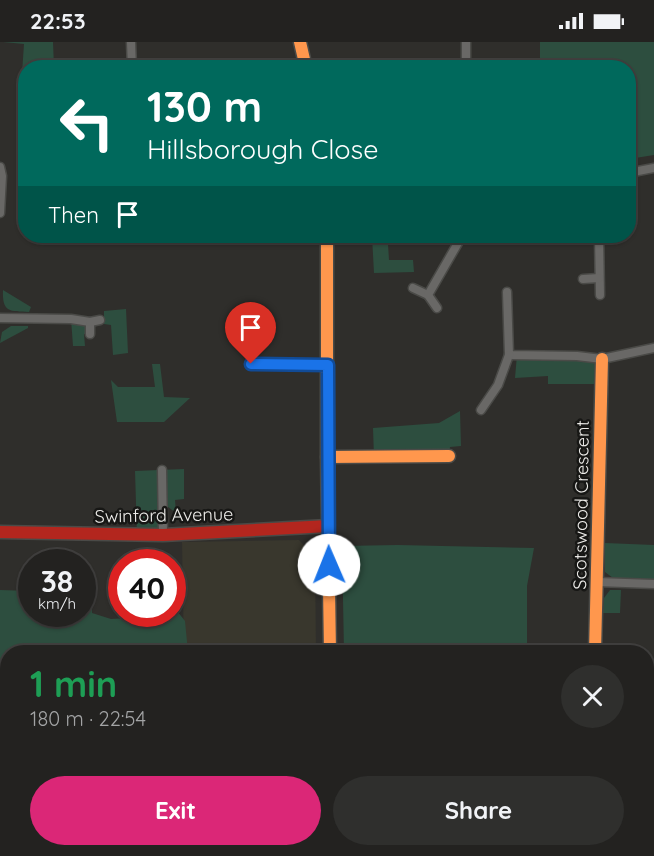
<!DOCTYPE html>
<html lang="en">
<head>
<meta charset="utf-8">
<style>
	:root { --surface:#232220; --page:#2f2f2d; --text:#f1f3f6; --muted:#a3a4a5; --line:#403f3e; --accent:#db2777 }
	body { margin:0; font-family:Quicksand,sans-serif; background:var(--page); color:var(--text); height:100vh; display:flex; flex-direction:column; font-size:22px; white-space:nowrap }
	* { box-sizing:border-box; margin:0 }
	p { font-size:20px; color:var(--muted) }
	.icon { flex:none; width:33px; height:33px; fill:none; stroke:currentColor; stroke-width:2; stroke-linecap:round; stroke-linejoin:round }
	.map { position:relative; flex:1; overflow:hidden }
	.side { position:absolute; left:0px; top:603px; width:654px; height:212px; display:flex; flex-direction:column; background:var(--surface); border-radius:24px 24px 0 0; box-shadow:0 2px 4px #0004,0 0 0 2px var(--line) }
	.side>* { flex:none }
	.hud { position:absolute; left:18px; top:18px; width:618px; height:183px; border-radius:24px; box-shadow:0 2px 4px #0004,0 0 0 2px var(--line); background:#00695c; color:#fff; overflow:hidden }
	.speed { position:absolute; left:18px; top:507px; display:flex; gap:12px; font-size:30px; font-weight:700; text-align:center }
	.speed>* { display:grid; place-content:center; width:78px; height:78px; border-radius:50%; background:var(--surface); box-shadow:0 2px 4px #0004,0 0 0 2px var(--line); line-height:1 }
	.speed small { font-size:15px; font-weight:400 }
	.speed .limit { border:9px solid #d22; background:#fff; color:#111 }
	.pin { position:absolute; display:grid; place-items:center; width:51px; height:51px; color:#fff; margin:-62px -26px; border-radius:50% 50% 50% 0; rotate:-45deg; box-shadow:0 0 6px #0007 }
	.pin .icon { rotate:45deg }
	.me { position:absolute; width:66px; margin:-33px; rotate:359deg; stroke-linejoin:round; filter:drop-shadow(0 0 4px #0008) }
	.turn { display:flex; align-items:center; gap:21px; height:126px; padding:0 30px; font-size:27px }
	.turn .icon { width:78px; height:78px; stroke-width:2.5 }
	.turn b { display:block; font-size:42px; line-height:51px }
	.then { display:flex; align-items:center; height:57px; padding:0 30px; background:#0003; gap:12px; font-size:22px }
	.round { display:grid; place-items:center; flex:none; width:63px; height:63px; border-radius:32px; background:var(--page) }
	.head { display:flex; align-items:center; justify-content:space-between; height:102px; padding:0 30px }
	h1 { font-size:36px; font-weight:700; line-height:45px; color:#1e9e55 }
	.action { display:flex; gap:12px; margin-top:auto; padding:12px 30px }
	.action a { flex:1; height:69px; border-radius:36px; background:var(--accent); color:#fff; font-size:24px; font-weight:700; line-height:69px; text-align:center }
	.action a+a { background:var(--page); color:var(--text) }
	.status { display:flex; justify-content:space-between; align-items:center; height:42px; padding:0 30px; background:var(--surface); direction:ltr }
	.status svg { height:16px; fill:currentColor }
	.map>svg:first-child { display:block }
	.built { fill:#39372d }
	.green { fill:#2d4e3f }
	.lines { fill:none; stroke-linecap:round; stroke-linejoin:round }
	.street-casing { stroke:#4a4a47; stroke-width:11 }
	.slow-casing { stroke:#4a4a47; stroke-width:15 }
	.jam-casing { stroke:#4a4a47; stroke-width:15 }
	.street { stroke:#696866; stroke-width:8 }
	.slow { stroke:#ff974d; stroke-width:12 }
	.jam { stroke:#b3261e; stroke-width:12 }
	.route-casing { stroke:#114b97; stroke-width:15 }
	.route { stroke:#1a73e8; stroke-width:10 }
	.labels { text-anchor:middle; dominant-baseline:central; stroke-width:5; stroke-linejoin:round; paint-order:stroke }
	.street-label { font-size:18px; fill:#eeedea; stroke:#171715 }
</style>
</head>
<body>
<div class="status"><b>22:53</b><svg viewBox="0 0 49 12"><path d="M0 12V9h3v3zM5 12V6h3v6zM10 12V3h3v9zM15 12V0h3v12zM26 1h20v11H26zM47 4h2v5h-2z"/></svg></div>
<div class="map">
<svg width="654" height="814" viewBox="0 0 654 814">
	<rect width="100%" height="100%" fill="#2f2e2b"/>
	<!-- built -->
	<g class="built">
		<path d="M299,498l16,17 1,95h-132l-2,-110z"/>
		<path d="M10,807h315l2,7h-319z"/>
	</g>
	<!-- green -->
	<g class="green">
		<path d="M3,0h50l1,25 -28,1 -1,20h-4l3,-44z"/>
		<path d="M540,0h114v113l-25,4 -1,-91 -88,-1z"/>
		<path d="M372,194h19v7l-3,1 1,16h24l1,12 -40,1z"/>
		<path d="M3,248l28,17 -2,5c-19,-1 -27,1 -26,-22z"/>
		<path d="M126,267l2,44 -15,2 -2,-30 -7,-1v-13z"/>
		<path d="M71,277l19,3v12h-6l1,12h-12z"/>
		<path d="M11,284h17v2l-28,15 2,-11z"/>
		<path d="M517,313l85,4 -1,25h-53v-8l-33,2z"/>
		<path d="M152,322h8l4,33 26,1 -26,24h-47l-6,-42 7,7h37z"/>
		<path d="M460,369l1,35 -11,1 -1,9 -75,1 -1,-29 66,-5z"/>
		<path d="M184,427v30l-9,1 1,13 -13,-10v32h-26l-2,-64z"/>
		<path d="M605,501l49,2v35l-41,-2 -8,-6z"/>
		<path d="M398,503l136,3 -7,38v66h-183l-2,-106z"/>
		<path d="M0,548l31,1 1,23h50l1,-24h9v23l19,6 32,-2 15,3 19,-9 8,10 3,31h-180l-1,35 -7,-6z"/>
		<path d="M610,548h11l-1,23h-17l1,-15z"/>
		<path d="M10,807h150v7h-152z"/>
	</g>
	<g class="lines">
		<defs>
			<g id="street">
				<path d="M131,0l1,26"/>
				<path d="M466,0v26"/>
				<path d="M0,125l2,9 -2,37"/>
				<path d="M628,131l26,-5"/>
				<path d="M599,194l1,59"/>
				<path d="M583,237l16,-1"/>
				<path d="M413,246l15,7"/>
				<path d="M507,250l2,63 68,1 25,3 52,-11"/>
				<path d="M437,266l-9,-13 34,-59"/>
				<path d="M0,276l71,1 19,3v12"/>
				<path d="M90,280l10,-2"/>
				<path d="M251,323h77"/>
				<path d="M481,368l17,-25 11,-30"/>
				<path d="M162,428l1,65"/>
				<path d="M597,540l57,2"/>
				<path d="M0,715l8,1"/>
				<path d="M509,807v7"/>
				<path d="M1,814l7,-24"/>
			</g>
			<g id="slow">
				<path d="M300,0l6,26"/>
				<path d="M327,194v221l3,195"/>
				<path d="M327,415l122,-1"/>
				<path d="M595,610l7,-293"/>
				<path d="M336,807v7"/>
			</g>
			<path id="jam" d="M0,490l163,3 165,-9"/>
		</defs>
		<!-- street casing -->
		<use href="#street" class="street-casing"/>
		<!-- slow casing -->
		<use href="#slow" class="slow-casing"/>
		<!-- jam casing -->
		<use href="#jam" class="jam-casing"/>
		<!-- street -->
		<use href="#street" class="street"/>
		<!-- slow -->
		<use href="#slow" class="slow"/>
		<!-- jam -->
		<use href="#jam" class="jam"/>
	</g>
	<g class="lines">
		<defs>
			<path id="route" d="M251,322l77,1 1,200"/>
		</defs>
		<!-- route casing -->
		<use href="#route" class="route-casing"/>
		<!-- route -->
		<use href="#route" class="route"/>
	</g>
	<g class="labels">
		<!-- street labels -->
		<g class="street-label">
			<text transform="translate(581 463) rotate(-89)">Scotswood Crescent</text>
			<text transform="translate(164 473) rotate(-1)">Swinford Avenue</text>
		</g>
	</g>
</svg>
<div class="speed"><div>38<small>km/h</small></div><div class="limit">40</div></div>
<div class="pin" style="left:251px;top:322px;background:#d93025"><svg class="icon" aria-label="arrive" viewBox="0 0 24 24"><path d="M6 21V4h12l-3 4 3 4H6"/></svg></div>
<svg class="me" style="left:329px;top:523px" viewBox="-20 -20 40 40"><circle r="19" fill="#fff"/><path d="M0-13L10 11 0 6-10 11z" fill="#1a73e8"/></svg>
<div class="hud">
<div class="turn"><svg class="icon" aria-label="left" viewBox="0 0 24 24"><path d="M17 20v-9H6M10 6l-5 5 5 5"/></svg><div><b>130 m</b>Hillsborough Close</div></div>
<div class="then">Then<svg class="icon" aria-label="arrive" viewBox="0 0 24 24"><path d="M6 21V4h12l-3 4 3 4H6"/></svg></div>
</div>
<section class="side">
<div class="head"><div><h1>1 min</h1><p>180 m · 22:54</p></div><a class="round"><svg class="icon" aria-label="close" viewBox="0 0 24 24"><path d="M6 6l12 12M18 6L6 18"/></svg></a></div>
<div class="action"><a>Exit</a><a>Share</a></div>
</section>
</div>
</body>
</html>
